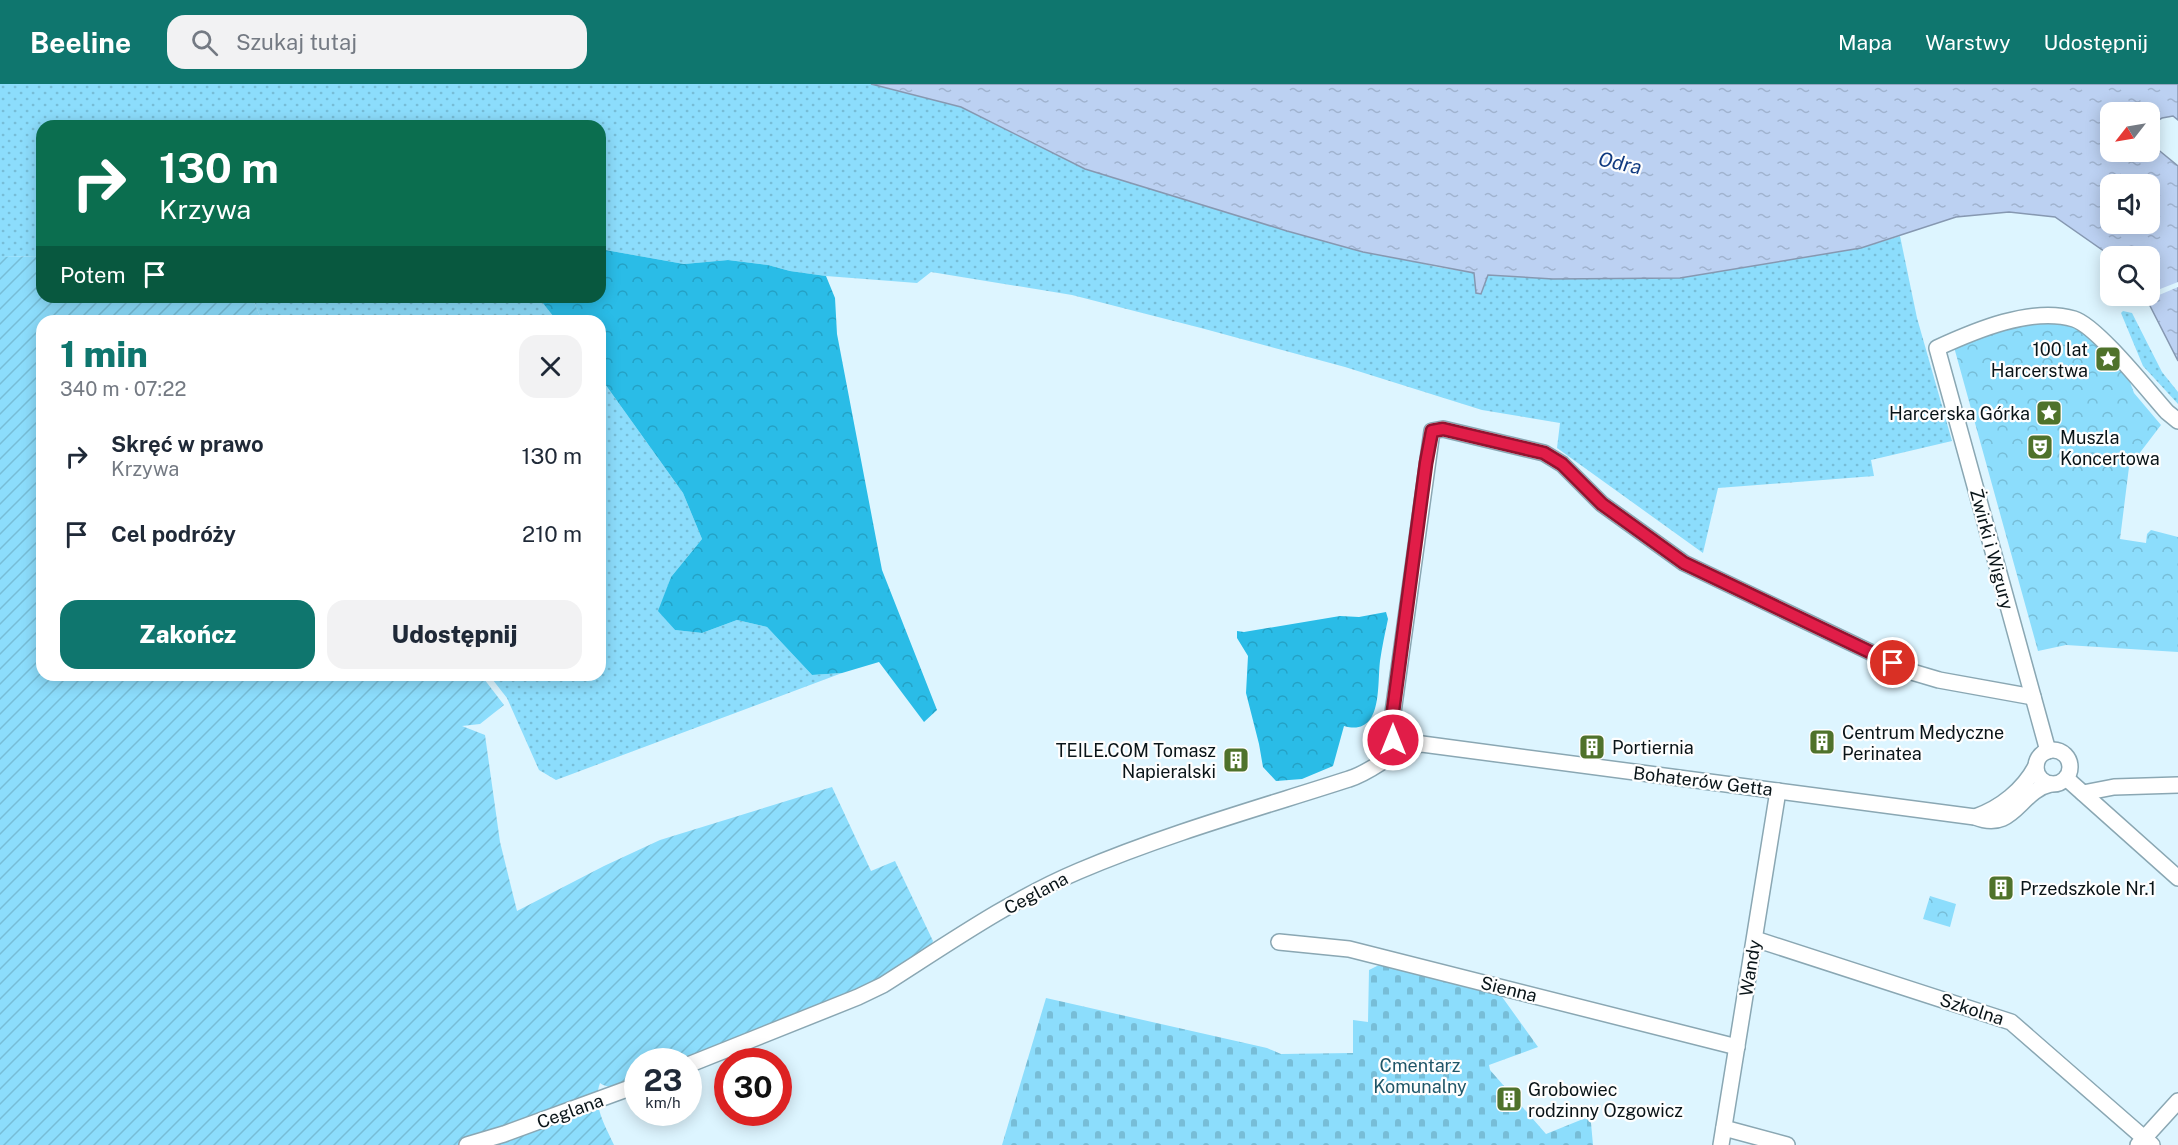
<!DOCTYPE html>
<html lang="pl">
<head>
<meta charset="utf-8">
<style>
	:root { --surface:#fff; --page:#f2f2f3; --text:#1f2937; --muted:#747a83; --accent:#0f766e }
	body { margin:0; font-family:"Public Sans",sans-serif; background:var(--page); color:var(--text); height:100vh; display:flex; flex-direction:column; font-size:22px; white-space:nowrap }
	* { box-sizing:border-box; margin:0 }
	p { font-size:20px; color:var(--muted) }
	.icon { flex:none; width:33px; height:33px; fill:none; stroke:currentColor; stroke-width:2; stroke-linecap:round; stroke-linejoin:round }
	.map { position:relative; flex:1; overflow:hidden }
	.sheet { position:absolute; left:36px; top:231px; width:570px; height:366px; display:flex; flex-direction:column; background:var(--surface); border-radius:18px; box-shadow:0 3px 15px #0003 }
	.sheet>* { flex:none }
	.guide { position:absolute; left:36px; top:36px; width:570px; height:183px; border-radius:18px; box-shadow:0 3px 15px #0003; background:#0b6e4f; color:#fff; overflow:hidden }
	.needle { width:39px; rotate:239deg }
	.tools { position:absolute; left:2100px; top:18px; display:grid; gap:12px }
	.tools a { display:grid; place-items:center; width:60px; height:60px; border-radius:12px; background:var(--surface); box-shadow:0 3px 15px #0003; font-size:30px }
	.speed { position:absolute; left:624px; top:964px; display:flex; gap:12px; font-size:30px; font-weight:700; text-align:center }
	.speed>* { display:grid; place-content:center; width:78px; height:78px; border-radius:50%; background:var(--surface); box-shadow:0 3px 15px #0003; line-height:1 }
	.speed small { font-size:15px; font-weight:400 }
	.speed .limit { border:9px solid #d22; background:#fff; color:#111 }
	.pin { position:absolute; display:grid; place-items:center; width:51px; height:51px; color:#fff; margin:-26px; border:3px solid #fff; border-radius:50%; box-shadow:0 2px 6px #0007 }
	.me { position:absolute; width:66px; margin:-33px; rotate:0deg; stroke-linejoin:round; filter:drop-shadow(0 0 4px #0008) }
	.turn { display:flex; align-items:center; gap:21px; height:126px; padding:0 24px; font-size:27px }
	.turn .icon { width:78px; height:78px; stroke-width:2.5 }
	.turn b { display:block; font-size:42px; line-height:51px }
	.then { display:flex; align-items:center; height:57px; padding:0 24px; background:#0003; gap:12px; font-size:22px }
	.round { display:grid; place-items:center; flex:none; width:63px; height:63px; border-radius:18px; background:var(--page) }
	.headline { display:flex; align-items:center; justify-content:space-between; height:102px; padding:0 24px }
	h1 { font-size:36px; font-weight:800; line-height:45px; color:var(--accent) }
	.cta { display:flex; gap:12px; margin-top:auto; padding:12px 24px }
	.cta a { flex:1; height:69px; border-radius:18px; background:var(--accent); color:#fff; font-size:24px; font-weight:800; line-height:69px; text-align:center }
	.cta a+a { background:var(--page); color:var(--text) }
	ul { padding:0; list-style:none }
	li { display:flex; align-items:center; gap:18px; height:78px; padding:0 24px }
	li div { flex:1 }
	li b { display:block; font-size:22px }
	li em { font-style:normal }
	header { display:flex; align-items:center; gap:36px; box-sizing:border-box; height:84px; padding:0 30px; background:var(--accent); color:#fff }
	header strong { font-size:28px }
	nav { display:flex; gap:33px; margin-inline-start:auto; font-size:21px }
	.search { width:420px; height:54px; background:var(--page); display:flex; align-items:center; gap:15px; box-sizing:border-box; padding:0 21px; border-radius:18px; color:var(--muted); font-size:22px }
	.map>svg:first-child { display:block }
	.grass { fill:url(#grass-dots) }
	.forest { fill:url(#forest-crowns) }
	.cemetery { fill:url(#cemetery-stones) }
	.park { fill:url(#park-crowns) }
	.garden { fill:url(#garden-furrows) }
	.water { fill:url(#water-ripples); stroke:#8698b1; stroke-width:1.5; fill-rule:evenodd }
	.pier { fill:#ddf5ff }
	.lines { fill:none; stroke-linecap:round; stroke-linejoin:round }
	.minor-casing { stroke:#8aa7b3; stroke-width:18 }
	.minor { stroke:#fff; stroke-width:15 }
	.route-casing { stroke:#92132f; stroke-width:15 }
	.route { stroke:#e11d48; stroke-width:10 }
	.labels { text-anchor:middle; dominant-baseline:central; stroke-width:4.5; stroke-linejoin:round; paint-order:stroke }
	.poi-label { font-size:18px; fill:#091418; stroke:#fefefe; text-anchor:start }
	.street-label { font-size:18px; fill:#091418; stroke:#fefefe }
	.park-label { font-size:18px; fill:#1f5668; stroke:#fefefe }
	.water-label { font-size:20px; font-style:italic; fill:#103a80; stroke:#fefefe }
</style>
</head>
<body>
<header>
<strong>Beeline</strong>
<div class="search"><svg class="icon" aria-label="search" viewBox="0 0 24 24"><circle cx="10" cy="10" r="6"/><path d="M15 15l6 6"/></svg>Szukaj tutaj</div>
<nav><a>Mapa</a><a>Warstwy</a><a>Udostępnij</a></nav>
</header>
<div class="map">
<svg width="2178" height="1061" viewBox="0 0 2178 1061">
	<defs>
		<pattern id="grass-dots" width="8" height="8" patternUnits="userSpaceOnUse" patternTransform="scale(1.5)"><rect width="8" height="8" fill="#8cddfc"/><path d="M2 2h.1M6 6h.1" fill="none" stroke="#77bdd7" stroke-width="1.8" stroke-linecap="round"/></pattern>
		<pattern id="forest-crowns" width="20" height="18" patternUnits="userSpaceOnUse" patternTransform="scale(1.5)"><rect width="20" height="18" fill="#2abce7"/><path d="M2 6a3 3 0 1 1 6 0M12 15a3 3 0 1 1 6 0" fill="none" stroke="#24a1c5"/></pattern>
		<pattern id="cemetery-stones" width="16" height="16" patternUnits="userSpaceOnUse" patternTransform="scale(1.5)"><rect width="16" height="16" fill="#8cddfc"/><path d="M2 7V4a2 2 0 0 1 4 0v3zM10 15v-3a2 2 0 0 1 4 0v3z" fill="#77bdd7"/></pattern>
		<pattern id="park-crowns" width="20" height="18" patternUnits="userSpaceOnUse" patternTransform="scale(1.5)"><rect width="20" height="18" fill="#8cddfc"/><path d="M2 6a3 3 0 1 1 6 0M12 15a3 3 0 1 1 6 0" fill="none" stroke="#77bdd7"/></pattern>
		<pattern id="garden-furrows" width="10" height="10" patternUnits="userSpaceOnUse" patternTransform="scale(1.5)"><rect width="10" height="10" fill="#8cddfc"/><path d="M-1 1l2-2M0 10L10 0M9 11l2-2" fill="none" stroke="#77bdd7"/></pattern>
		<pattern id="water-ripples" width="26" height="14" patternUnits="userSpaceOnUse" patternTransform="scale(1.5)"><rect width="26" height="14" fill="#bcd1f2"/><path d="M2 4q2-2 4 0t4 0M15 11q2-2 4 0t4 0" fill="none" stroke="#a0b3cf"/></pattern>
	</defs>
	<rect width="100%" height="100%" fill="#ddf5ff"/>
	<!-- grass -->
	<g class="grass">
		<path d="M0,0h871l90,23 124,62 202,62 150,36 37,6 2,20h5l7,-18 65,4 127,-1 181,-30 39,-12 17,82 35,123 -81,19 3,16 -156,12 -15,65 -146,-105 3,-25 -78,-13 -137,-43 -144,-39 -129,-33 -141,-23 -14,11 -91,-7 -36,-5 -22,-6 -40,-5 -44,4 -84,-15v-123h-558v130l-42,1z"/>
		<path d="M252,213h286l19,24h-295z"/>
		<path d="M2123,227l9,2 30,59 16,20v12l-35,-38 -22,-53z"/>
		<path d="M600,293l83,116 19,46 -31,38 -12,34 16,19 27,3 35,-13 30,7 45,48 30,-2 -286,107 -17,-10 -32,-72 -18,-23h111z"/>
	</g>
	<!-- forest -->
	<g class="forest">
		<path d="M600,165l84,15 44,-4 40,5 22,6 36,5 9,22 2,36 45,236 55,140 -13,12 -45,-60 -37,11 -30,2 -45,-48 -30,-7 -35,13 -27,-3 -17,-19 13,-34 31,-38 -19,-46 -83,-116v-56h-43l-19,-24h62z"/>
		<path d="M1386,528l2,7c-3,14 -6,28 -8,42 -3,25 3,76 -36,65l-11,40 -31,13 -26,2 -13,-14 -4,-23 -13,-51 2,-37 -11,-18v-7l7,1 96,-16 19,1z"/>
	</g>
	<!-- cemetery -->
	<path class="cemetery" d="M1381,880l119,30 38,53 -49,18 1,5 56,64 42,-17 3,6 2,22h-591l44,-147 221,50 14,6 72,-1v-33l15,2 1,-52z"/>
	<!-- park -->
	<g class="park">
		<path d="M2061,239l20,5 46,46 7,19 27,32 -32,42 -9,72 26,4 1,-9 4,-4 27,7v115l-112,-7 -28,6 -84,-304 59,-23z"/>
		<path d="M1930,812l26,8 -6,23 -27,-8z"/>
	</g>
	<!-- garden -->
	<path class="garden" d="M42,172v41h210l10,24h-220v354h439l23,30 -24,19 -18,2 23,9 15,107 17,69 87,-45 56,-26 172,-53 39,84 24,-10 38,80 -3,6 -49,30 -27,13 -178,72h-38l-1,15c-12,5 -25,15 -37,6 -8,22 5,42 14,62h-614v-888z"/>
	<!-- water -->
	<path class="water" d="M871,0h1307v36l-5,-4 -11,2 -12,7v-13h-40v40h40v-9l28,23v195l-33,-65h5v-40h-39l-56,-39 -46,-5 -53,5 -95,31 -181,30 -127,1 -65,-4 -7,19 -5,-1 -2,-20 -111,-21 -76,-21 -202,-62 -124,-62zM2110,100h40v40h-40z"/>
	<!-- pier -->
	<path class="pier" d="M2178,198v5l-33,14 -3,-5h8v-3z"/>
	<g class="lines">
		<defs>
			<g id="minor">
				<circle cx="2053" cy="683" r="17"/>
				<path d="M2048,667l-111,-403c37,-17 95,-42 137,-29 23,7 75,73 93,93l11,9"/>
				<path d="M1397,669l-6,-26 41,-296 11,-2 101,24 18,11 40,40 82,59 228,109 27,8 94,17"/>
				<path d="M2066,694l112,100"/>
				<path d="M2083,709l31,-6 64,-2"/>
				<path d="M1975,733c26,-9 48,-27 61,-51"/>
				<path d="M1755,855l256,83 141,123"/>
				<path d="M1279,858l70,7 388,98"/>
				<path d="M688,981l170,-68 25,-12c63,-40 127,-85 196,-114 87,-37 180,-63 270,-92 27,-8 46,-32 73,-35l553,73c39,16 44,-26 76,-33"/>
				<path d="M1724,1044l63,17"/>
				<path d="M467,1061l37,-11 134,-49"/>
				<path d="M1721,1061l57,-354"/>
				<path d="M2138,1061l40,-44"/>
			</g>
		</defs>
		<!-- minor casing -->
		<use href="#minor" class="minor-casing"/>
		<!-- minor -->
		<use href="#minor" class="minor"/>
	</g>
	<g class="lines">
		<defs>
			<path id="route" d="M1393,656l-2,-14 35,-263 6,-32 11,-2 101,24 18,11 40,40 82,59 209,100"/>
		</defs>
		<!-- route casing -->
		<use href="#route" class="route-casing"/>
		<!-- route -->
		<use href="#route" class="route"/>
	</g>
	<!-- icons -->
	<defs>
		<symbol id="sight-square" viewBox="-11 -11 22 22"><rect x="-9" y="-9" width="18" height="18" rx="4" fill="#4f722b" stroke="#fefefe"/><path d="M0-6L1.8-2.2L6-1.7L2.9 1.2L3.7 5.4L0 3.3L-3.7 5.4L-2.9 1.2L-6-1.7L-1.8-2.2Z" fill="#fff"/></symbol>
		<symbol id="theatre-square" viewBox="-11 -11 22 22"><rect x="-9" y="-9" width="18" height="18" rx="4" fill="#4f722b" stroke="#fefefe"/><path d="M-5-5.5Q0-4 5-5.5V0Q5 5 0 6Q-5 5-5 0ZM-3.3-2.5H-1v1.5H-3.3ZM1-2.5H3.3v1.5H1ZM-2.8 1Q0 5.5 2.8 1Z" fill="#fff"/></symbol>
		<symbol id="building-square" viewBox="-11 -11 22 22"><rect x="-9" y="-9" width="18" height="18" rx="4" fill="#4f722b" stroke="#fefefe"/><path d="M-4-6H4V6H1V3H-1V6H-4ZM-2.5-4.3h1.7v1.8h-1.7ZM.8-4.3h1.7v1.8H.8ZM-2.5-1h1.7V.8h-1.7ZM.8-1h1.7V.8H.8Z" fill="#fff"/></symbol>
	</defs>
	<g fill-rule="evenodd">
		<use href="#sight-square" x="2093" y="260" width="30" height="30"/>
		<use href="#sight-square" x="2034" y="314" width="30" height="30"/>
		<use href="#theatre-square" x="2025" y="348" width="30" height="30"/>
		<use href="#building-square" x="1807" y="643" width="30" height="30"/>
		<use href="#building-square" x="1577" y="648" width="30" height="30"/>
		<use href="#building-square" x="1221" y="661" width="30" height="30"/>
		<use href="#building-square" x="1986" y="789" width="30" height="30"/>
		<use href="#building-square" x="1494" y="1000" width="30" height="30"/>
	</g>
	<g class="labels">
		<!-- poi labels -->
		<g class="poi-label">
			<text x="2088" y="265" text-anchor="end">100 lat<tspan x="2088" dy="21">Harcerstwa</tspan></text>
			<text x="2030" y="329" text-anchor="end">Harcerska Górka</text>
			<text x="2060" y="353">Muszla<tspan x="2060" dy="21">Koncertowa</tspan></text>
			<text x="1842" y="648">Centrum Medyczne<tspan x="1842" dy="21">Perinatea</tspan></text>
			<text x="1612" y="663">Portiernia</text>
			<text x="1216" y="666" text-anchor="end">TEILE.COM Tomasz<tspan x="1216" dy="21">Napieralski</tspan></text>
			<text x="2020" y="804">Przedszkole Nr.1</text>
			<text x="1528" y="1005">Grobowiec<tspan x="1528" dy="21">rodzinny Ozgowicz</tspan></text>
		</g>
		<!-- street labels -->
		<g class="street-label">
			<text transform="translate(1992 465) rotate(75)">Żwirki i Wigury</text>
			<text transform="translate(1703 697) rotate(7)">Bohaterów Getta</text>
			<text transform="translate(1036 809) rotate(-28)">Ceglana</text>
			<text transform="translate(1750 884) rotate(-81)">Wandy</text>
			<text transform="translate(1509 905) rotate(14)">Sienna</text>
			<text transform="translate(1972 925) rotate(18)">Szkolna</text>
			<text transform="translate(570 1027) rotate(-20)">Ceglana</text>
		</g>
		<!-- park labels -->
		<g class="park-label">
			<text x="1420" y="981">Cmentarz<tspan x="1420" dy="21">Komunalny</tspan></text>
		</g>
		<!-- water labels -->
		<g class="water-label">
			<text transform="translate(1620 79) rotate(12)">Odra</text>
		</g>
	</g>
</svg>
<div class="tools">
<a><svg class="needle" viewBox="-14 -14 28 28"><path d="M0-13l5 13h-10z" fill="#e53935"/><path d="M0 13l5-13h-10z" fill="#747a83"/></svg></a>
<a><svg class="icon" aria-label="sound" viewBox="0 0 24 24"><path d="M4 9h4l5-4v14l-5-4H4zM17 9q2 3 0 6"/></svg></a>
<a><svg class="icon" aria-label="search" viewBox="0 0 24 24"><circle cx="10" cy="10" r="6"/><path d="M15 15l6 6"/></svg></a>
</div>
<div class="speed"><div>23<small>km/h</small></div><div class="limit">30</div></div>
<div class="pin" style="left:1893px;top:579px;background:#d93025"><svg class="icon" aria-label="arrive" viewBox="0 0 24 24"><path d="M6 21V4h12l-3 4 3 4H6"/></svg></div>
<svg class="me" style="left:1393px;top:656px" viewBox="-20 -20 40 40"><circle r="17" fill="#e11d48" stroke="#fff" stroke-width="3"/><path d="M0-11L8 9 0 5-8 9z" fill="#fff"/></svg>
<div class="guide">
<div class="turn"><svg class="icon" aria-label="right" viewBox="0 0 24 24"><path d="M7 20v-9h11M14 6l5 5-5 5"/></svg><div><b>130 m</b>Krzywa</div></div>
<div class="then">Potem<svg class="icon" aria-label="arrive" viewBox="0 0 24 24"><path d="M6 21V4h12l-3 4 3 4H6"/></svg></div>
</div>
<section class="sheet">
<div class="headline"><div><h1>1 min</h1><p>340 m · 07:22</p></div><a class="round"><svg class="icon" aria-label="close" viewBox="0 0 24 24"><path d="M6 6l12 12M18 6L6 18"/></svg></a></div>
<ul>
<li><svg class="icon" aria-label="right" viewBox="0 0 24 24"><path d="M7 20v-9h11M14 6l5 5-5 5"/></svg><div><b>Skręć w prawo</b><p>Krzywa</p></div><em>130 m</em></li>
<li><svg class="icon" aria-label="arrive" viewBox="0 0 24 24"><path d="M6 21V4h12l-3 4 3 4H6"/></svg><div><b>Cel podróży</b></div><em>210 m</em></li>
</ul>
<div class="cta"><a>Zakończ</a><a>Udostępnij</a></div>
</section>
</div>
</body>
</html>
